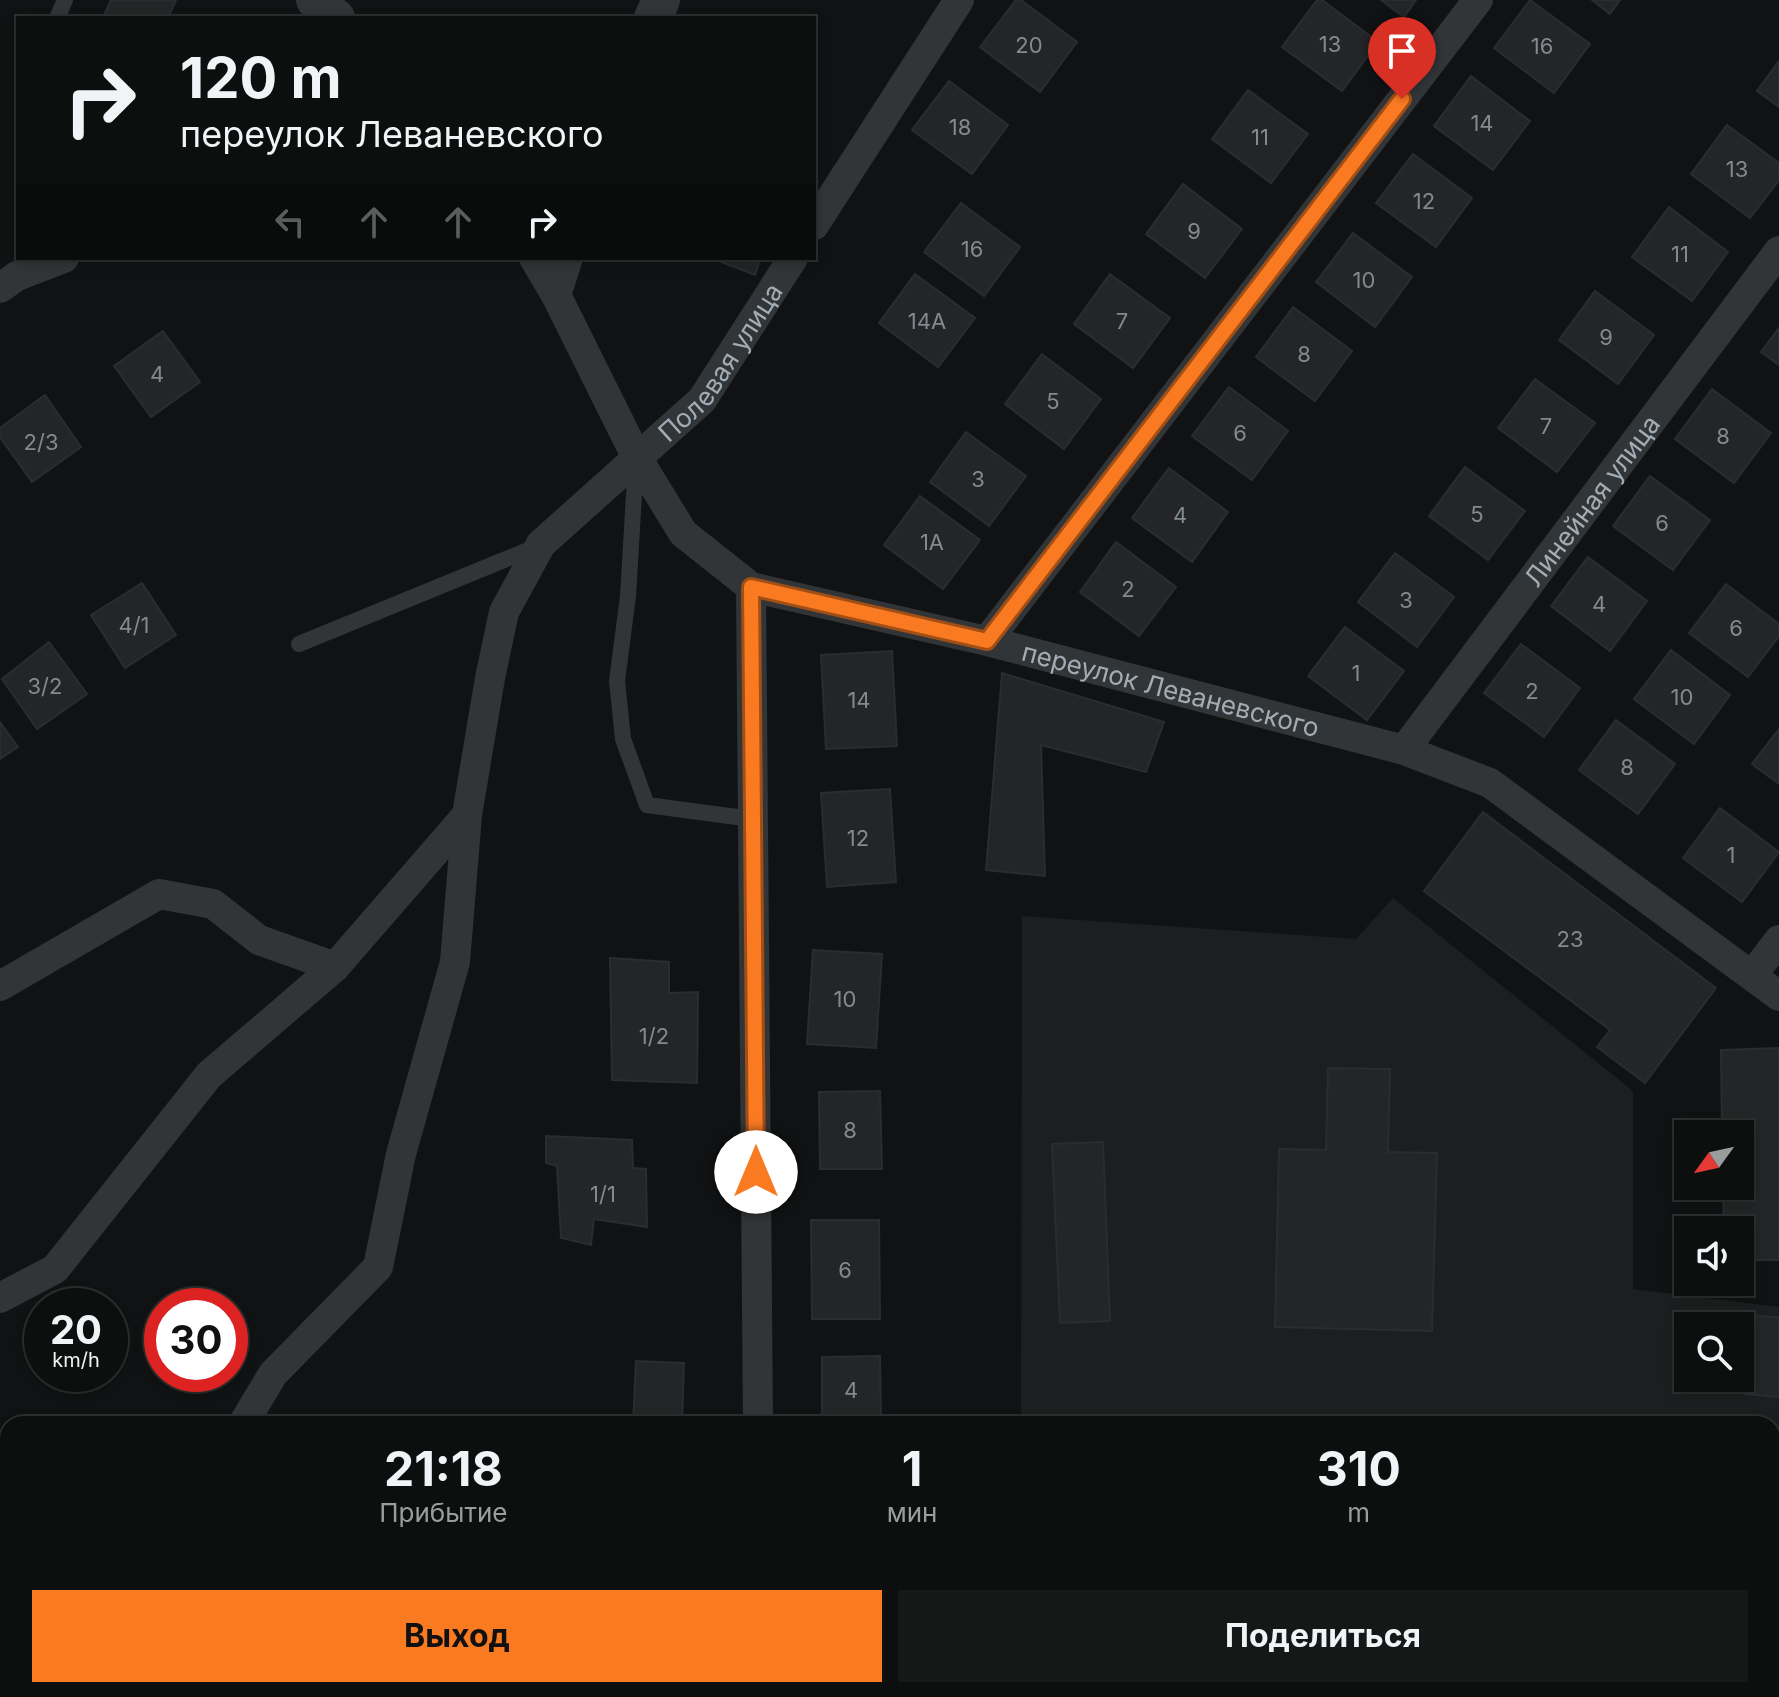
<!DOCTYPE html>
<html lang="ru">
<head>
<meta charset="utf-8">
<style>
	:root { --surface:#0d0e0e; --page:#161717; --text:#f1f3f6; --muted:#9a9c9e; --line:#2d2e2e; --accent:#fa7a22 }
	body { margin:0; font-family:Inter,sans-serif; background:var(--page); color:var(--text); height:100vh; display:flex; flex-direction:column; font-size:30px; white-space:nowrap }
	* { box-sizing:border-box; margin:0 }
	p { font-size:26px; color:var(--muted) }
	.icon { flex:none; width:44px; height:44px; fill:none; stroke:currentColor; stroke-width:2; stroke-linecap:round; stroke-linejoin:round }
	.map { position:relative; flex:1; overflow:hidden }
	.details { position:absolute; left:0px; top:1416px; width:1780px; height:282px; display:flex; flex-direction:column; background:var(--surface); border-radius:24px 24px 0 0; box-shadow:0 4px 12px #0003,0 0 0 2px var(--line) }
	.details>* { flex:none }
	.hud { position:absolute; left:16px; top:16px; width:800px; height:244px; border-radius:0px; box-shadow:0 4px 12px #0003,0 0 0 2px var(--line); background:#0d0e0e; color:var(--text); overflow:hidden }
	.needle { width:52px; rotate:237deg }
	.controls { position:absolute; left:1674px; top:1120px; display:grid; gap:16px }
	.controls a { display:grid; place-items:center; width:80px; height:80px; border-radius:0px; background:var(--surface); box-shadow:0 4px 12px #0003,0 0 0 2px var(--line); font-size:40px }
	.speed { position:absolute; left:24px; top:1288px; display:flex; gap:16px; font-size:40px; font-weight:700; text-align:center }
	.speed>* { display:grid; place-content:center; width:104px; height:104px; border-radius:50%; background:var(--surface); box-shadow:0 4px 12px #0003,0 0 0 2px var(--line); line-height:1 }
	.speed small { font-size:20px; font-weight:400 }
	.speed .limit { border:12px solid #d22; background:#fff; color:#111 }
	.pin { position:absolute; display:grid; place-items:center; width:68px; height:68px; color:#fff; margin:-82px -34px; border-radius:50% 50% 50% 0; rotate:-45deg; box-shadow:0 0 8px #0007 }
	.pin .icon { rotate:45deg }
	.me { position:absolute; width:88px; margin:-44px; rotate:0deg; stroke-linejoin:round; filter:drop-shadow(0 0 6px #0008) }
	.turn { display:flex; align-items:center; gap:28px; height:168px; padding:0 32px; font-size:36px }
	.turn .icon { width:104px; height:104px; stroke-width:2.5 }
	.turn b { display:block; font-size:56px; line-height:68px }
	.lanes { display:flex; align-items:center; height:76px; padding:0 32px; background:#0003; justify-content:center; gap:40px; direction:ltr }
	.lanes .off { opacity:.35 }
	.eta { display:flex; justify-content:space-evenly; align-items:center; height:136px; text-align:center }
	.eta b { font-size:48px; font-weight:700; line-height:56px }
	.action { display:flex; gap:16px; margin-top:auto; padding:16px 32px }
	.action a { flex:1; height:92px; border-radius:0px; background:var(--accent); color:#111; font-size:32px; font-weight:700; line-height:92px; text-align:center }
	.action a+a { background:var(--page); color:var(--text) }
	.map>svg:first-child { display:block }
	.built { fill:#1d1e20; fill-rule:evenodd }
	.building { fill:#242527; stroke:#2b2c2f; stroke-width:2 }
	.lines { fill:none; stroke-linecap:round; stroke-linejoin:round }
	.service { stroke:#323538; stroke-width:16 }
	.minor { stroke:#323538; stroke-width:30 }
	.tertiary { stroke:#323538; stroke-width:38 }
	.route-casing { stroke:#a24f16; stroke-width:20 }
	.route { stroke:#fa7a22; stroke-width:14 }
	.labels { text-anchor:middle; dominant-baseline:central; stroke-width:8; stroke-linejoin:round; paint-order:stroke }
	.number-label { font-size:22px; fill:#828a90 }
	.street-label { font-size:26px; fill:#a2acb4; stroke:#0c0d0e }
</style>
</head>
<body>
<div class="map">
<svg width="1779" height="1697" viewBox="0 0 1779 1697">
	<rect width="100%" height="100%" fill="#111213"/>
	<!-- built -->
	<path class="built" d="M1393,898l240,193v198l146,18v390h-729l-28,-7h750v-266h-751l1,-508 334,23zM1688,1326h52v52h-52z"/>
	<!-- building -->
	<g class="building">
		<path d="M111,0h65l-8,18h-65z"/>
		<path d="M1016,0h5l56,42 -37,50 -60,-45z"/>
		<path d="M1317,0h5l56,42 -36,49 -60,-44z"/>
		<path d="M1381,0h35l-12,17z"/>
		<path d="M1530,0l60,44 -36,49 -60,-45z"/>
		<path d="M1592,0h28l-10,14z"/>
		<path d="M1779,61v46l-22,-16z"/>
		<path d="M1471,76l59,45 -37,49 -59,-44z"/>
		<path d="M949,81l59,44 -36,49 -60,-44z"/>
		<path d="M1248,90l60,44 -37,49 -59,-44z"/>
		<path d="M1727,125l52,38v17l-29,38 -59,-44z"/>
		<path d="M1413,154l59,44 -36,49 -60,-44z"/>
		<path d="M1183,184l59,45 -37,49 -59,-44z"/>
		<path d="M961,203l59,44 -36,49 -60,-44z"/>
		<path d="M1669,207l59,45 -36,49 -60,-44z"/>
		<path d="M1353,233l59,44 -37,50 -59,-45z"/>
		<path d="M711,258h50l-6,17z"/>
		<path d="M915,274l60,44 -37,49 -59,-44z"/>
		<path d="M1110,274l60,44 -37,50 -59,-44z"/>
		<path d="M1595,291l59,44 -36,49 -59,-44z"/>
		<path d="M1293,307l59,44 -37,50 -59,-44z"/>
		<path d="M1779,328v37l-18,-13z"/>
		<path d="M163,331l37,51 -49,35 -37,-51z"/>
		<path d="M1042,354l59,45 -37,50 -59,-45z"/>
		<path d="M1535,379l60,44 -38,49 -59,-44z"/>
		<path d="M1229,387l59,44 -36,49 -60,-44z"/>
		<path d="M1712,389l59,44 -37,50 -59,-44z"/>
		<path d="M45,395l36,52 -49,35 -32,-45v-9z"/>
		<path d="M966,432l60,44 -37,50 -59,-44z"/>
		<path d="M1465,467l60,44 -37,49 -59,-44z"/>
		<path d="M1169,468l59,44 -36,50 -60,-44z"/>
		<path d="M1650,476l60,44 -37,50 -60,-44z"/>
		<path d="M920,496l60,44 -37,49 -59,-44z"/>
		<path d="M1116,542l60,45 -37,49 -59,-44z"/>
		<path d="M1395,553l59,44 -37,50 -59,-45z"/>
		<path d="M1588,557l59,44 -37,50 -59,-45z"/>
		<path d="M142,583l34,52 -51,33 -34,-53z"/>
		<path d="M1726,584l53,40v12l-31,41 -59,-44z"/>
		<path d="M1345,627l59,44 -37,49 -59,-44z"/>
		<path d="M49,642l38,52 -50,35 -35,-50z"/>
		<path d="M1521,644l59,44 -36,49 -60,-44z"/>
		<path d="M1671,650l59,45 -36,49 -60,-45z"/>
		<path d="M892,651l5,95 -71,3 -5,-94z"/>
		<path d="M1002,673l162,49 -18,50 -105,-27 4,131 -59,-6z"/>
		<path d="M1616,720l59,44 -37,50 -59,-44z"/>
		<path d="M0,722l18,25 -18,12z"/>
		<path d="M1779,729v55l-27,-20z"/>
		<path d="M890,789l6,93 -69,5 -6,-94z"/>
		<path d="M1720,808l59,44 -37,50 -59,-44z"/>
		<path d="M1483,812l233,176 -71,95 -48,-36 13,-17 -186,-139z"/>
		<path d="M813,950l69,4 -6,94 -69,-4z"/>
		<path d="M610,958l59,4v31l29,-1 -1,91 -85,-3z"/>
		<path d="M1779,1048v212h-39v-30h-16l-1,-44h17v-52h-18l-1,-84z"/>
		<path d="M1328,1068l62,1 -2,83 49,1 -5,178 -157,-4 4,-178 47,1z"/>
		<path d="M880,1091l2,78h-62l-1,-77z"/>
		<path d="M546,1136l86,4 1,28 13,1 1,58 -53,-8 -3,26 -30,-7 -4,-72 -11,-3z"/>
		<path d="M1103,1142l7,179 -50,2 -8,-179z"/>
		<path d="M811,1220h68l1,99h-68z"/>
		<path d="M1747,1316l32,1v80l-34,-3z"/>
		<path d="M880,1356l1,68h-59v-67z"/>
		<path d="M636,1361l48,2 -2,61h-49z"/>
	</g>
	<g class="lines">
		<!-- service -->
		<g class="service">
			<path d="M57,18l8,-18"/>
			<path d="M636,461l-8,135 -11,85 6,58 24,66 105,14"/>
			<path d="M299,644l239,-98"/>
		</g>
		<!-- minor -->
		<g class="minor">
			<path d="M814,225l145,-225"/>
			<path id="s1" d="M534,258l22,37 80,161 47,77 68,54 236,54 379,99 38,10 86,33 289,213"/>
			<path d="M0,288l17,-12 47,-18"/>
			<path d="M556,295l12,-37"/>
			<path d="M751,587l7,837"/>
			<path d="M987,641l491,-641"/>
			<path id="s2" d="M1404,750l375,-499"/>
			<path d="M1753,974l26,-34"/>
			<path d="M0,986l159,-92 54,10 46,36 76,27"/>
			<path id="s3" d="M0,1298l55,-29 154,-194 126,-108 132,-152 23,-137 14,-66 37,-68 161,-144 91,-142"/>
			<path d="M243,1424l30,-50 105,-107 23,-113 54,-192 12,-147"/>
			<path d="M135,1697l4,-7"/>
		</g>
		<!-- tertiary -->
		<g class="tertiary">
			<path d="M315,0l21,18"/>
			<path d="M653,18l8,-18"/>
		</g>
	</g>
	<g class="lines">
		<defs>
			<path id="route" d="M756,1172l-5,-585 236,54 415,-542"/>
		</defs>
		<!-- route casing -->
		<use href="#route" class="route-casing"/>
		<!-- route -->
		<use href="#route" class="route"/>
	</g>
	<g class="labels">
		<!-- number labels -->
		<g class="number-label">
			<text x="1330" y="44">13</text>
			<text x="1029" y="45">20</text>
			<text x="1542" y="46">16</text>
			<text x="1482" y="123">14</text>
			<text x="960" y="127">18</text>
			<text x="1260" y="137">11</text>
			<text x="1737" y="169">13</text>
			<text x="1424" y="201">12</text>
			<text x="1194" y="231">9</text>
			<text x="972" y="249">16</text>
			<text x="1680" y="254">11</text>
			<text x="1364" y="280">10</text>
			<text x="927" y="321">14А</text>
			<text x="1122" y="321">7</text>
			<text x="1606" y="337">9</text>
			<text x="1304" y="354">8</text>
			<text x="157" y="374">4</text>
			<text x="1053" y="401">5</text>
			<text x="1546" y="426">7</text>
			<text x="1240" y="433">6</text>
			<text x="1723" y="436">8</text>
			<text x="41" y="442">2/3</text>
			<text x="978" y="479">3</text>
			<text x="1477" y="514">5</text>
			<text x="1180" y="515">4</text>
			<text x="1662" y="523">6</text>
			<text x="932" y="542">1А</text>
			<text x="1128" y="589">2</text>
			<text x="1406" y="600">3</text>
			<text x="1599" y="604">4</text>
			<text x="134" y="625">4/1</text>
			<text x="1736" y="628">6</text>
			<text x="1356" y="673">1</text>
			<text x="45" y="686">3/2</text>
			<text x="1532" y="691">2</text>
			<text x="1682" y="697">10</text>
			<text x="859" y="700">14</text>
			<text x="1627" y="767">8</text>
			<text x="858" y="838">12</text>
			<text x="1731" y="855">1</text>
			<text x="1570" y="939">23</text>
			<text x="845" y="999">10</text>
			<text x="654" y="1036">1/2</text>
			<text x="850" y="1130">8</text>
			<text x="603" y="1194">1/1</text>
			<text x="845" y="1270">6</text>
			<text x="851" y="1390">4</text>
		</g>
		<!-- street labels -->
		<g class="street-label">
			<text stroke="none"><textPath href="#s3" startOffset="1218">Полевая улица</textPath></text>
			<text stroke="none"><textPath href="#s2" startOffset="312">Линейная улица</textPath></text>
			<text stroke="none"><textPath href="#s1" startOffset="832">переулок Леваневского</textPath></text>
		</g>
	</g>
</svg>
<div class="controls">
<a><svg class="needle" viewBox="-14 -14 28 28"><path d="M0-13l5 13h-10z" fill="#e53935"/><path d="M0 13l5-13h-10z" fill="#9a9c9e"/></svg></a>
<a><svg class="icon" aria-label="sound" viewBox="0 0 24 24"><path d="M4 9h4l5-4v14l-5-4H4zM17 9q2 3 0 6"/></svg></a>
<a><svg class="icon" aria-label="search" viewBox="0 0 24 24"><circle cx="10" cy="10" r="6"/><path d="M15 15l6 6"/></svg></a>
</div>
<div class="speed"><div>20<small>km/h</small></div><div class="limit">30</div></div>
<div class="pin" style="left:1402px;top:99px;background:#d93025"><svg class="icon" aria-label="arrive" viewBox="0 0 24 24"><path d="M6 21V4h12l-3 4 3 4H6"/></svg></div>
<svg class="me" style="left:756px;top:1172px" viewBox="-20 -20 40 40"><circle r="19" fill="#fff"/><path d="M0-13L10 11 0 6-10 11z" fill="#fa7a22"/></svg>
<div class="hud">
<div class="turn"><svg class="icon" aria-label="right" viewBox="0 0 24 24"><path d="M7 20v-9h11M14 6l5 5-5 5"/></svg><div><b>120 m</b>переулок Леваневского</div></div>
<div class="lanes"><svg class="icon off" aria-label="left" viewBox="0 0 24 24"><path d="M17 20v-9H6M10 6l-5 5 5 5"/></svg><svg class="icon off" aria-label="ahead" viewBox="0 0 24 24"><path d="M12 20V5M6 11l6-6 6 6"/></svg><svg class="icon off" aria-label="ahead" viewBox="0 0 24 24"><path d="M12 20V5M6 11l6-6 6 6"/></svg><svg class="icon" aria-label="right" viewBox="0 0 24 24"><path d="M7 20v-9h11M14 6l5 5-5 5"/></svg></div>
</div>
<section class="details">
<div class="eta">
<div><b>21:18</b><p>Прибытие</p></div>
<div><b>1</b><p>мин</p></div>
<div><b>310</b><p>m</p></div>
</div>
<div class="action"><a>Выход</a><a>Поделиться</a></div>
</section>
</div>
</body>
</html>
